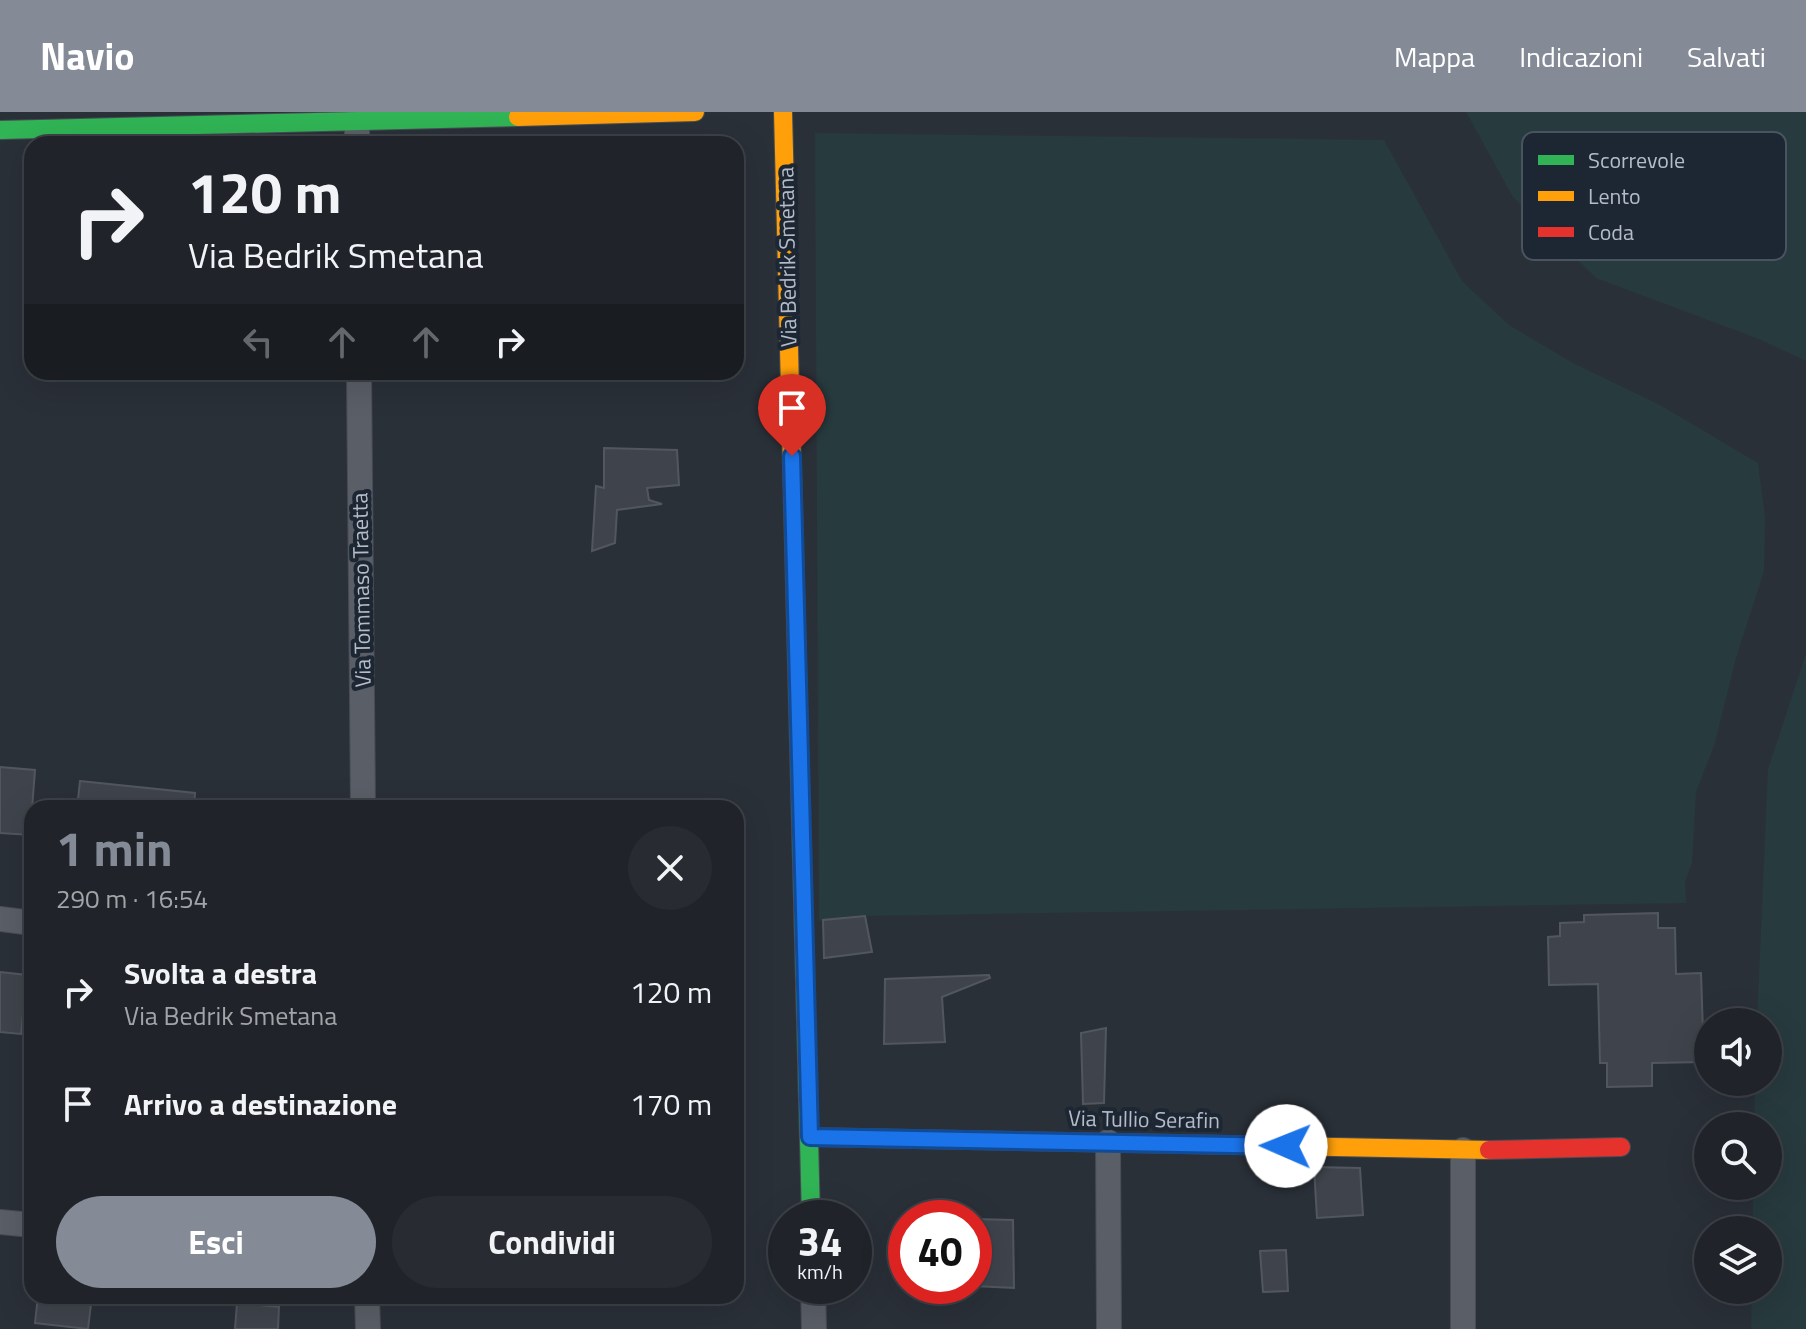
<!DOCTYPE html>
<html lang="it">
<head>
<meta charset="utf-8">
<style>
	:root { --surface:#20242a; --page:#282c32; --text:#f1f3f6; --muted:#a2a4a8; --line:#3d4147; --accent:#848b96 }
	body { margin:0; font-family:"Titillium Web",sans-serif; background:var(--page); color:var(--text); height:100vh; display:flex; flex-direction:column; font-size:30px; white-space:nowrap }
	* { box-sizing:border-box; margin:0 }
	p { font-size:26px; color:var(--muted) }
	.icon { flex:none; width:44px; height:44px; fill:none; stroke:currentColor; stroke-width:2; stroke-linecap:round; stroke-linejoin:round }
	.map { position:relative; flex:1; overflow:hidden }
	.sheet { position:absolute; left:24px; top:688px; width:720px; height:504px; display:flex; flex-direction:column; background:var(--surface); border-radius:24px; box-shadow:0 8px 32px #0002,0 0 0 2px var(--line) }
	.sheet>* { flex:none }
	.top-card { position:absolute; left:24px; top:24px; width:720px; height:244px; border-radius:24px; box-shadow:0 8px 32px #0002,0 0 0 2px var(--line); background:#20242a; color:var(--text); overflow:hidden }
	.buttons { position:absolute; left:1694px; top:896px; display:grid; gap:16px }
	.buttons a { display:grid; place-items:center; width:88px; height:88px; border-radius:50%; background:var(--surface); box-shadow:0 8px 32px #0002,0 0 0 2px var(--line); font-size:40px }
	.speed { position:absolute; left:768px; top:1088px; display:flex; gap:16px; font-size:40px; font-weight:700; text-align:center }
	.speed>* { display:grid; place-content:center; width:104px; height:104px; border-radius:50%; background:var(--surface); box-shadow:0 8px 32px #0002,0 0 0 2px var(--line); line-height:1 }
	.speed small { font-size:20px; font-weight:400 }
	.speed .limit { border:12px solid #d22; background:#fff; color:#111 }
	.pin { position:absolute; display:grid; place-items:center; width:68px; height:68px; color:#fff; margin:-82px -34px; border-radius:50% 50% 50% 0; rotate:-45deg; box-shadow:0 0 8px #0007 }
	.pin .icon { rotate:45deg }
	.me { position:absolute; width:88px; margin:-44px; rotate:271deg; stroke-linejoin:round; filter:drop-shadow(0 0 6px #0008) }
	.turn { display:flex; align-items:center; gap:28px; height:168px; padding:0 32px; font-size:36px }
	.turn .icon { width:104px; height:104px; stroke-width:2.5 }
	.turn b { display:block; font-size:56px; line-height:68px }
	.lanes { display:flex; align-items:center; height:76px; padding:0 32px; background:#0003; justify-content:center; gap:40px; direction:ltr }
	.lanes .off { opacity:.35 }
	.round { display:grid; place-items:center; flex:none; width:84px; height:84px; border-radius:42px; background:var(--page) }
	.overview { display:flex; align-items:center; justify-content:space-between; height:136px; padding:0 32px }
	h1 { font-size:48px; font-weight:700; line-height:60px; color:var(--accent) }
	.primary-button { display:flex; gap:16px; margin-top:auto; padding:16px 32px }
	.primary-button a { flex:1; height:92px; border-radius:48px; background:var(--accent); color:#fff; font-size:32px; font-weight:700; line-height:92px; text-align:center }
	.primary-button a+a { background:var(--page); color:var(--text) }
	ul { padding:0; list-style:none }
	li { display:flex; align-items:center; gap:24px; height:112px; padding:0 32px }
	li div { flex:1 }
	li b { display:block; font-size:30px }
	li em { font-style:normal }
	header { display:flex; align-items:center; gap:48px; box-sizing:border-box; height:112px; padding:0 40px; background:var(--accent); color:#fff }
	header strong { font-size:38px }
	nav { display:flex; gap:44px; margin-inline-start:auto; font-size:28px }
	.map>svg:first-child { display:block }
	.green { fill:#273a3e }
	.building { fill:#3f444c; stroke:#52575f; stroke-width:2 }
	.lines { fill:none; stroke-linecap:round; stroke-linejoin:round }
	.street-casing { stroke:#484c55; stroke-width:26 }
	.fast-casing { stroke:#484c55; stroke-width:20 }
	.slow-casing { stroke:#484c55; stroke-width:20 }
	.jam-casing { stroke:#484c55; stroke-width:20 }
	.street { stroke:#5a5e66; stroke-width:24 }
	.fast { stroke:#30b455; stroke-width:18 }
	.slow { stroke:#ff9f0a; stroke-width:18 }
	.jam { stroke:#e5322d; stroke-width:18 }
	.route-casing { stroke:#114b97; stroke-width:20 }
	.route { stroke:#1a73e8; stroke-width:14 }
	.labels { text-anchor:middle; dominant-baseline:central; stroke-width:8; stroke-linejoin:round; paint-order:stroke }
	.street-label { font-size:22px; fill:#b4bcc9; stroke:#1d2633 }
	.key { fill:#1d2633; stroke:#4a5360; stroke-width:2 }
	.key-label { font-size:22px; fill:#b4bcc9 }
</style>
</head>
<body>
<header>
<strong>Navio</strong>
<nav><a>Mappa</a><a>Indicazioni</a><a>Salvati</a></nav>
</header>
<div class="map">
<svg width="1806" height="1217" viewBox="0 0 1806 1217">
	<rect width="100%" height="100%" fill="#2a3038"/>
	<!-- green -->
	<g class="green">
		<path d="M1466,0h340v249l-47,-22 -163,-61 -83,-81z"/>
		<path d="M815,21l569,7 78,141 47,44 64,38 87,42 98,58 7,54 -1,54 -28,87 -21,85 -19,49 -4,71 -7,19 1,21 -821,13 -46,5z"/>
		<path d="M1806,542v675h-55l1,-39h16v-60h-15v-44h15v-60h-14l1,-44h13v-60h-11l11,-253z"/>
	</g>
	<!-- building -->
	<g class="building">
		<path d="M604,336l73,2 2,35 -32,3 2,12 13,4 -45,6 -2,33 -23,8 4,-65 8,2z"/>
		<path d="M0,655l35,3 -5,65 -30,-2z"/>
		<path d="M80,669l115,12 -1,15h-117z"/>
		<path d="M1658,801v15h17l1,46 25,-1 3,89 -52,1v23l-45,1v-24h-7l-2,-79 -49,1 -1,-48 12,-1v-13l24,-1v-7z"/>
		<path d="M865,804l7,36 -48,6 -1,-38z"/>
		<path d="M0,860l27,3 -6,59 -21,-2z"/>
		<path d="M989,863l1,3 -48,19 3,45 -61,2 1,-65z"/>
		<path d="M1106,916l-2,75 -21,1 -2,-71z"/>
		<path d="M1314,1055l46,1 3,47 -46,3z"/>
		<path d="M974,1107l39,1 1,68 -40,-2z"/>
		<path d="M1286,1138l2,41 -25,1 -3,-41z"/>
		<path d="M38,1184h54l-4,33 -53,-6z"/>
		<path d="M237,1191l42,4 -1,22h-43z"/>
	</g>
	<g class="lines">
		<defs>
			<g id="street">
				<path d="M357,7v25"/>
				<path d="M359,260l4,436"/>
				<path d="M0,807l32,4"/>
				<path d="M1108,1030l1,187"/>
				<path d="M0,1110l32,3"/>
				<path d="M813,1174l1,43"/>
				<path d="M367,1184l1,33"/>
				<path d="M1463,1217v-179"/>
			</g>
			<g id="fast">
				<path d="M0,18l518,-13"/>
				<path d="M793,395l18,711"/>
			</g>
			<g id="slow">
				<path d="M783,0l10,395"/>
				<path d="M518,5l177,-5"/>
				<path d="M810,1025l679,13"/>
			</g>
			<path id="jam" d="M1489,1038l132,-3"/>
		</defs>
		<!-- street casing -->
		<use href="#street" class="street-casing"/>
		<!-- fast casing -->
		<use href="#fast" class="fast-casing"/>
		<!-- slow casing -->
		<use href="#slow" class="slow-casing"/>
		<!-- jam casing -->
		<use href="#jam" class="jam-casing"/>
		<!-- street -->
		<use href="#street" class="street"/>
		<!-- fast -->
		<use href="#fast" class="fast"/>
		<!-- slow -->
		<use href="#slow" class="slow"/>
		<!-- jam -->
		<use href="#jam" class="jam"/>
	</g>
	<g class="lines">
		<defs>
			<path id="route" d="M792,344l18,681 476,9"/>
		</defs>
		<!-- route casing -->
		<use href="#route" class="route-casing"/>
		<!-- route -->
		<use href="#route" class="route"/>
	</g>
	<g class="labels">
		<!-- street labels -->
		<g class="street-label">
			<text transform="translate(787 145) rotate(-91)">Via Bedrik Smetana</text>
			<text transform="translate(361 478) rotate(-91)">Via Tommaso Traetta</text>
			<text transform="translate(1144 1007) rotate(1)">Via Tullio Serafin</text>
		</g>
	</g>
	<!-- legend -->
	<rect x="1522" y="20" width="264" height="128" rx="12" class="key"/>
	<rect x="1538" y="43" width="36" height="10" fill="#30b455"/>
	<rect x="1538" y="79" width="36" height="10" fill="#ff9f0a"/>
	<rect x="1538" y="115" width="36" height="10" fill="#e5322d"/>
	<g class="key-label">
		<text x="1588" y="56">Scorrevole</text>
		<text x="1588" y="92">Lento</text>
		<text x="1588" y="128">Coda</text>
	</g>
</svg>
<div class="buttons">
<a><svg class="icon" aria-label="sound" viewBox="0 0 24 24"><path d="M4 9h4l5-4v14l-5-4H4zM17 9q2 3 0 6"/></svg></a>
<a><svg class="icon" aria-label="search" viewBox="0 0 24 24"><circle cx="10" cy="10" r="6"/><path d="M15 15l6 6"/></svg></a>
<a><svg class="icon" aria-label="layers" viewBox="0 0 24 24"><path d="M12 4l9 5-9 5-9-5zM3 14l9 5 9-5"/></svg></a>
</div>
<div class="speed"><div>34<small>km/h</small></div><div class="limit">40</div></div>
<div class="pin" style="left:792px;top:344px;background:#d93025"><svg class="icon" aria-label="arrive" viewBox="0 0 24 24"><path d="M6 21V4h12l-3 4 3 4H6"/></svg></div>
<svg class="me" style="left:1286px;top:1034px" viewBox="-20 -20 40 40"><circle r="19" fill="#fff"/><path d="M0-13L10 11 0 6-10 11z" fill="#1a73e8"/></svg>
<div class="top-card">
<div class="turn"><svg class="icon" aria-label="right" viewBox="0 0 24 24"><path d="M7 20v-9h11M14 6l5 5-5 5"/></svg><div><b>120 m</b>Via Bedrik Smetana</div></div>
<div class="lanes"><svg class="icon off" aria-label="left" viewBox="0 0 24 24"><path d="M17 20v-9H6M10 6l-5 5 5 5"/></svg><svg class="icon off" aria-label="ahead" viewBox="0 0 24 24"><path d="M12 20V5M6 11l6-6 6 6"/></svg><svg class="icon off" aria-label="ahead" viewBox="0 0 24 24"><path d="M12 20V5M6 11l6-6 6 6"/></svg><svg class="icon" aria-label="right" viewBox="0 0 24 24"><path d="M7 20v-9h11M14 6l5 5-5 5"/></svg></div>
</div>
<section class="sheet">
<div class="overview"><div><h1>1 min</h1><p>290 m · 16:54</p></div><a class="round"><svg class="icon" aria-label="close" viewBox="0 0 24 24"><path d="M6 6l12 12M18 6L6 18"/></svg></a></div>
<ul>
<li><svg class="icon" aria-label="right" viewBox="0 0 24 24"><path d="M7 20v-9h11M14 6l5 5-5 5"/></svg><div><b>Svolta a destra</b><p>Via Bedrik Smetana</p></div><em>120 m</em></li>
<li><svg class="icon" aria-label="arrive" viewBox="0 0 24 24"><path d="M6 21V4h12l-3 4 3 4H6"/></svg><div><b>Arrivo a destinazione</b></div><em>170 m</em></li>
</ul>
<div class="primary-button"><a>Esci</a><a>Condividi</a></div>
</section>
</div>
</body>
</html>
